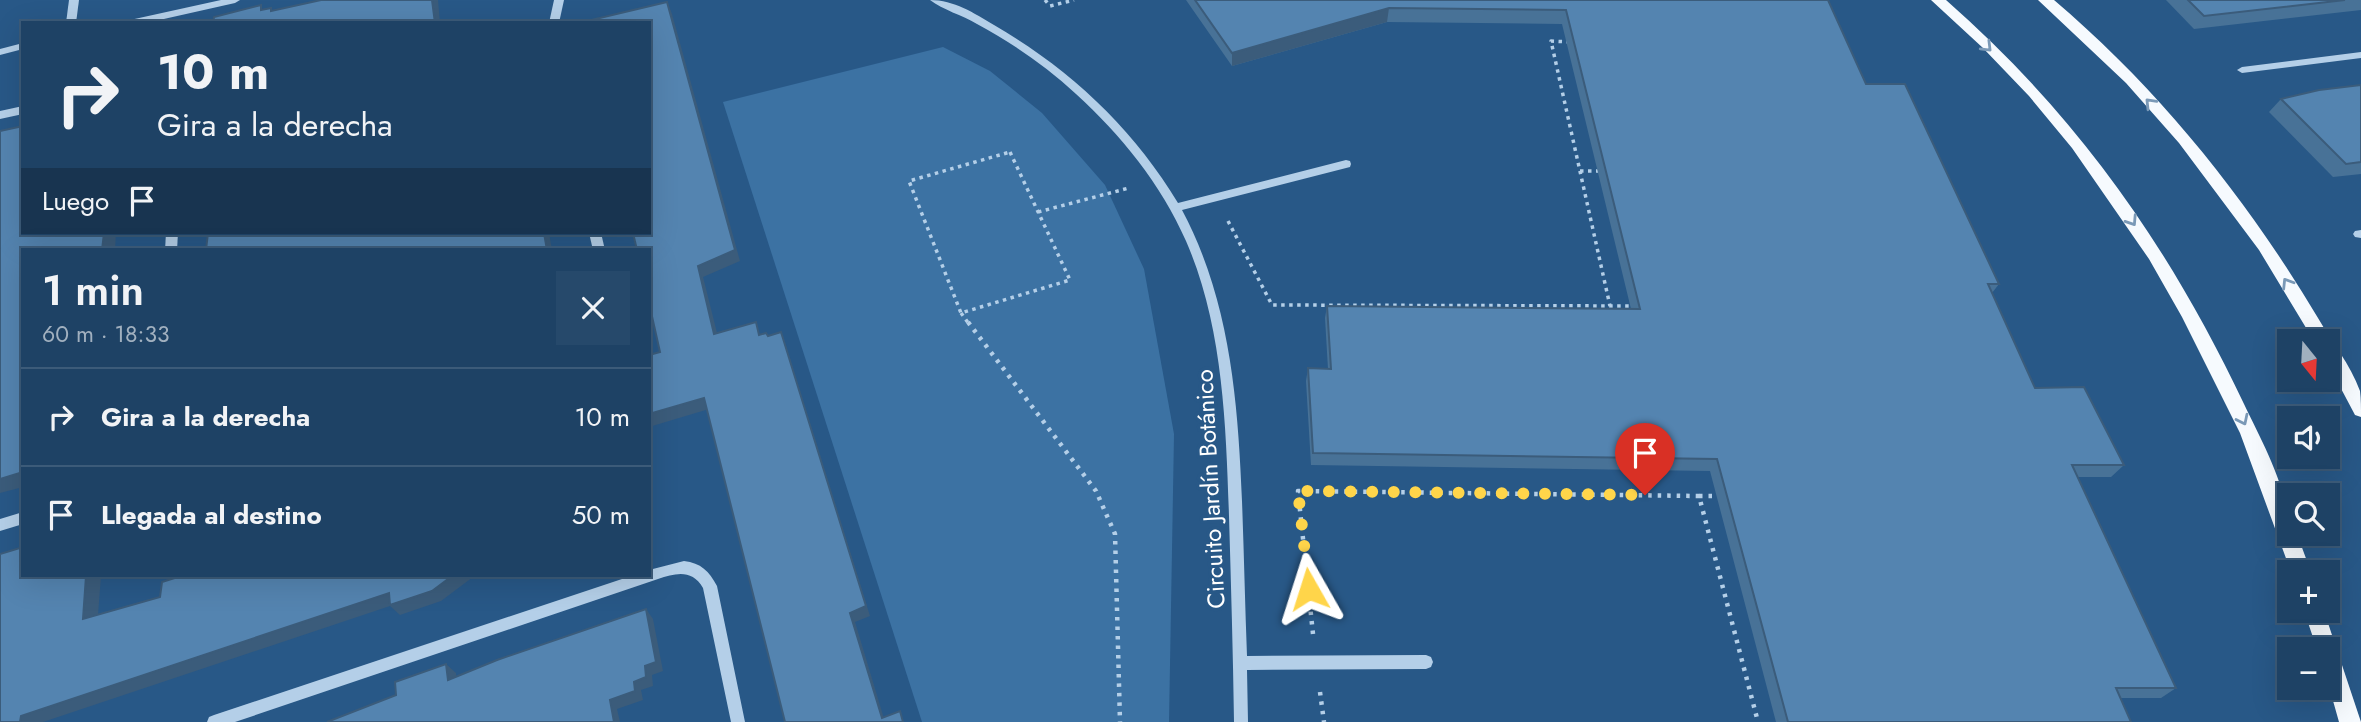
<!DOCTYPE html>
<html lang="es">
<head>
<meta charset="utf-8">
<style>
	:root { --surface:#1e4265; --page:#26496b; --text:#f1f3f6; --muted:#a1b0bf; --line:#3c5b79 }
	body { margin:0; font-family:Jost,sans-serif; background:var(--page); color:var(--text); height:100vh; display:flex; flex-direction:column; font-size:26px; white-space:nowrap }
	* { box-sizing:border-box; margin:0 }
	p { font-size:23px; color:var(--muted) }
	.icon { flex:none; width:38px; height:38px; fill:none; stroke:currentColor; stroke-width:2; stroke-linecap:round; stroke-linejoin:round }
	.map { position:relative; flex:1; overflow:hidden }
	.side { position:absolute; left:21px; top:248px; width:630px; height:329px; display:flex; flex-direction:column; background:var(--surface); border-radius:0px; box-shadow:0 7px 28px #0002,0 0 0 2px var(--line) }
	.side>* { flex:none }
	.banner { position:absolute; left:21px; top:21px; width:630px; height:214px; border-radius:0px; box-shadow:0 7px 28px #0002,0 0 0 2px var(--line); background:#1e4265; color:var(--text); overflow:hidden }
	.needle { width:46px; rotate:162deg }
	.fabs { position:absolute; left:2277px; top:329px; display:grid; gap:14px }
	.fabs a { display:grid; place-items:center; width:63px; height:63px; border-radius:0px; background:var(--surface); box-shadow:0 7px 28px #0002,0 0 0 2px var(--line); font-size:35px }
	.pin { position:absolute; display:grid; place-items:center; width:60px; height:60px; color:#fff; margin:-72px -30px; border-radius:50% 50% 50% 0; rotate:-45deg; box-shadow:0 0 7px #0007 }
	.pin .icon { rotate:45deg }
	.me { position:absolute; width:77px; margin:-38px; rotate:354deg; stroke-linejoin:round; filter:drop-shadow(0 0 5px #0008) }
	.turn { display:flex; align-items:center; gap:24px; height:147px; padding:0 21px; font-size:32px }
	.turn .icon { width:91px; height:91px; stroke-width:2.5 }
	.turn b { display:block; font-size:49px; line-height:60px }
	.then { display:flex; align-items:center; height:66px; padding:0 21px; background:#0003; gap:14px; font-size:26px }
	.round { display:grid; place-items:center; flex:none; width:74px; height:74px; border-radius:0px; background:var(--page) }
	.headline { display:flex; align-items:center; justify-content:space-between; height:119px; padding:0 21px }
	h1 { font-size:42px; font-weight:600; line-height:52px }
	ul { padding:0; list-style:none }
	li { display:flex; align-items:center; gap:21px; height:98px; padding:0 21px; border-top:2px solid var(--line) }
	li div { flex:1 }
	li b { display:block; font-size:26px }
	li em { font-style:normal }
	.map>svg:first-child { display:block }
	.green { fill:#3c72a3 }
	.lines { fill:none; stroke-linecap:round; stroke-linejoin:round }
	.path-far1 { stroke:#b4cfe8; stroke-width:3.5; stroke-dasharray:3.5 4.5; stroke-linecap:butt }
	.path { stroke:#b4cfe8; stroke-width:4.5; stroke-dasharray:3.5 6; stroke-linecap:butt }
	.minor { fill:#b4cfe8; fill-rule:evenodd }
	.major { fill:#f6fafe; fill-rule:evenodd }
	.wall { fill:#487297 }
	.shaded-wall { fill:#3b5c7b }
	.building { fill:#5484b0; stroke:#3b5c7b; stroke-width:2 }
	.oneway { stroke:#7a99b7 }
	.route { stroke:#ffd54a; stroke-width:12; stroke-dasharray:0 21.6 }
	.labels { text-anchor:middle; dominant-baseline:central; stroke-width:7; stroke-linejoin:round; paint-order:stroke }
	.street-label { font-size:24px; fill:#fff; stroke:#285887 }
</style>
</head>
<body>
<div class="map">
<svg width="2361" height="722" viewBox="0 0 2361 722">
	<rect width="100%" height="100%" fill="#285887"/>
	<!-- green -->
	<path class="green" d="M943,47l47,24 52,42 63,72 39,84 30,165 -5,288h-247l-199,-620z"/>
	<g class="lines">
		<!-- path-far1 -->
		<g class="path-far1">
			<path d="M1045,0l5,6 24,-6"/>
			<path d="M1570,42l-19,-1 59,265"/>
			<path d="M1010,152l60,128 -109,33 -52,-132z"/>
			<path d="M1580,171h21"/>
			<path d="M1038,212l91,-24"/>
			<path d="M1228,221l44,84 362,1"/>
			<path d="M961,313l8,11"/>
		</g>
		<!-- path -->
		<g class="path">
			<path d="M968,322l128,169 19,43 5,188"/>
			<path d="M1699,496h20"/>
			<path d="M1313,634l-15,-143 401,5 59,226"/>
			<path d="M1320,692l4,30"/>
		</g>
		<!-- minor -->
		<g class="minor">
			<path d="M69,0h10l-3,23h-10z"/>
			<path d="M221,0h19l-5,3 -89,20h-21l5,-3z"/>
			<path d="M554,0h10l-5,23h-10z"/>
			<path d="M930,0c24,0 44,13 64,25 76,44 139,103 184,178l168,-43 4,1 1,3 -1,3 -168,43c48,90 56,191 60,291 2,52 3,104 5,155l179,-1 5,2 2,5 -2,5 -5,2 -179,1 1,52h-14c-1,-69 -3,-137 -5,-206 -3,-92 -6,-190 -43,-275 -25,-57 -65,-106 -110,-147 -30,-28 -64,-51 -99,-70 -15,-9 -34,-14 -47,-24z"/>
			<path d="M23,43v6l-23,6v-6z"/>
			<path d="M2361,52v6l-119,15 -5,-3 5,-3z"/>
			<path d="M23,106v8l-23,5v-8z"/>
			<path d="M2361,230v8l-6,-1 -2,-3 2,-3z"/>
			<path d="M166,233h12l-1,17h-12z"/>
			<path d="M589,233h12l4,17h-12z"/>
			<path d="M23,512v12l-23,7v-12z"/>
			<path d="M684,561c17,2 25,10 33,25l28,136h-14l-28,-134c-11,-19 -27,-15 -45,-9l-423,143h-28l2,-5 5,-2 417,-139h18v-6z"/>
		</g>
		<!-- major -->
		<g class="major">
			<path d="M1931,0h15c132,116 223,246 298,404 19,40 45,85 45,130h8l14,38h-20l-51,-139 -58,-116 -33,-58 -77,-111 -43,-52 -46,-48z"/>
			<path d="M2038,0h16c106,90 193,199 264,318 14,24 32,46 42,73 1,8 1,18 1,26l-6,-2 -27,-51v-23h-14l-55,-91 -80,-107 -53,-60z"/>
			<path d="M2304,611h20l37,111h-22l-11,-39v-34h-11z"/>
		</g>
	</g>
	<!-- wall -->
	<g class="wall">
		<path d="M1186,0h642l38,84 133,200 -7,9 43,95 89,77 -13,12h-33l98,211 -15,10h-41l11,24h-355l-66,-251 -399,-6 -5,-84 2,-13 20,1 -3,-51 2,-12 304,3 -69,-285 -175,-2 -155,44z"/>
		<path d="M2166,0h195v10l-167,19z"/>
		<path d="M2361,85v89l-28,3 -64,-65 12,-13z"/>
	</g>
	<!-- shaded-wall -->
	<g class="shaded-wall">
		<path d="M432,0h6l2,23h-5z"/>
		<path d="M667,2l5,12 68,247 -37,16 17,68 -6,-11 -16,-68z"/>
		<path d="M1389,8l-2,14 -155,44v-13z"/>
		<path d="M104,233h12l-1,17h-13z"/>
		<path d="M544,233h5l3,17h-5z"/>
		<path d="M781,332l89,284 -15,6 30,100 -3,-4 -32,-105z"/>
		<path d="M704,398l5,11 -60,18v-13z"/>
		<path d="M23,472v15l-23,6v-14z"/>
		<path d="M86,576h15l-4,52 -14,-9z"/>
		<path d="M452,576h24l-3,1 -32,24 -41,14 -10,-9 -347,116h-23l1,-6 368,-123z"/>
		<path d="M646,609l7,10 10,52 -11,4 1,11 -12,4 2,10 -26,9 3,13h-6l-4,-22 24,-18 11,-16z"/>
		<path d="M446,664l10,9 1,16 -9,-9z"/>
	</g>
	<!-- building -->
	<g class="building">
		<path d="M321,0h111l3,23h-222l1,-6 47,-12v5l10,-2v3z"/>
		<path d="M1195,0h633l38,84h39l94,200h-11l47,104 49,-1 40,78h-52l104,223h-60l15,34h-343l-71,-263 -404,-6 -5,-85 23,1 -4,-63 313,3 -74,-299 -177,-2 -157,45z"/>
		<path d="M2188,0h157l-141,16z"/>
		<path d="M667,2l68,248 -37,16 16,68 42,-12 3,13 7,-2 2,3 13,-4 85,274 -16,7 25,82 7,23 18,-7 3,11h-118l-81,-324 -55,16v-59l11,-3 -11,-49v-53h-12l-4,-17h16v-210h-62v-2z"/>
		<path d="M2361,85v77l-15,2 -65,-65 38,-9z"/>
		<path d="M23,126v107h81l-2,17h-79v222l-23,7v-348z"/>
		<path d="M208,233h336l3,17h-341z"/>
		<path d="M23,547v29h63l-3,43 77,-22 2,-15 19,-6h271l-20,15 -42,14 -1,-12 -368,123 -1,6h-20v-168z"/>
		<path d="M646,609l10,53 -11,4 1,11 -12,5 1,9 -25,9 4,22h-287l69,-27 -1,-13 51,-18 2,16 49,-20z"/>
	</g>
	<!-- one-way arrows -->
	<defs><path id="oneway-chevron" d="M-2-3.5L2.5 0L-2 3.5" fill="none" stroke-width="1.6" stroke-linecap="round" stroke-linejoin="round" transform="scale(1.75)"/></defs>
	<g class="oneway">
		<use href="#oneway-chevron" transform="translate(1987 47) rotate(45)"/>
		<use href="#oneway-chevron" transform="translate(2150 103) rotate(-134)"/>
		<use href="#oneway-chevron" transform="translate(2132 221) rotate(57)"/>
		<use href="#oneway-chevron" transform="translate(2287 283) rotate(-122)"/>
		<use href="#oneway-chevron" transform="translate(2243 420) rotate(64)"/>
	</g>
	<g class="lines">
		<!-- route -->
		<path class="route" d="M1309,589l-11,-98 347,4"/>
	</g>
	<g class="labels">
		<!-- street labels -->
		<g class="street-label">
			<text transform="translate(1210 489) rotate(-93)">Circuito Jardín Botánico</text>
		</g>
	</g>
</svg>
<div class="fabs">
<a><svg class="needle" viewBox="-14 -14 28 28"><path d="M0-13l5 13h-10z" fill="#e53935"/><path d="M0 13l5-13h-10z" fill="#a1b0bf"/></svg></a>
<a><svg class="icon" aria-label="sound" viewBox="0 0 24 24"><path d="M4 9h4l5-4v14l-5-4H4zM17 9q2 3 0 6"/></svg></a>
<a><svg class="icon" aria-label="search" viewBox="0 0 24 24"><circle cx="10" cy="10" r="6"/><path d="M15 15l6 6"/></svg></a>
<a>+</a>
<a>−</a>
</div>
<div class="pin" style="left:1645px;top:495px;background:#d93025"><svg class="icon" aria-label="arrive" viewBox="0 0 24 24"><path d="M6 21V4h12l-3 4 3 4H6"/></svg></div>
<svg class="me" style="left:1309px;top:589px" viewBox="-20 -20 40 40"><path d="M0-17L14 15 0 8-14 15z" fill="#ffd54a" stroke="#fff" stroke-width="4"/></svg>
<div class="banner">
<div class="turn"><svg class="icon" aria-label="right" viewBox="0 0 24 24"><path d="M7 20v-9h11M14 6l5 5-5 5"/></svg><div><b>10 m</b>Gira a la derecha</div></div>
<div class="then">Luego<svg class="icon" aria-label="arrive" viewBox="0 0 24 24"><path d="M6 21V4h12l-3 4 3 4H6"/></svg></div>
</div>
<section class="side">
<div class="headline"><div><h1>1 min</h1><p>60 m · 18:33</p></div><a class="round"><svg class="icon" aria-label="close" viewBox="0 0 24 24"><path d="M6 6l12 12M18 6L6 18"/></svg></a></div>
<ul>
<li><svg class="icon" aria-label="right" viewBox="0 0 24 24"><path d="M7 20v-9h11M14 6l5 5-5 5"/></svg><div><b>Gira a la derecha</b></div><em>10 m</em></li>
<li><svg class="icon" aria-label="arrive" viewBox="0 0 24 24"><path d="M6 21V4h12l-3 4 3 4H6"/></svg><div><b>Llegada al destino</b></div><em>50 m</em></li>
</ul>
</section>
</div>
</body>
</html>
